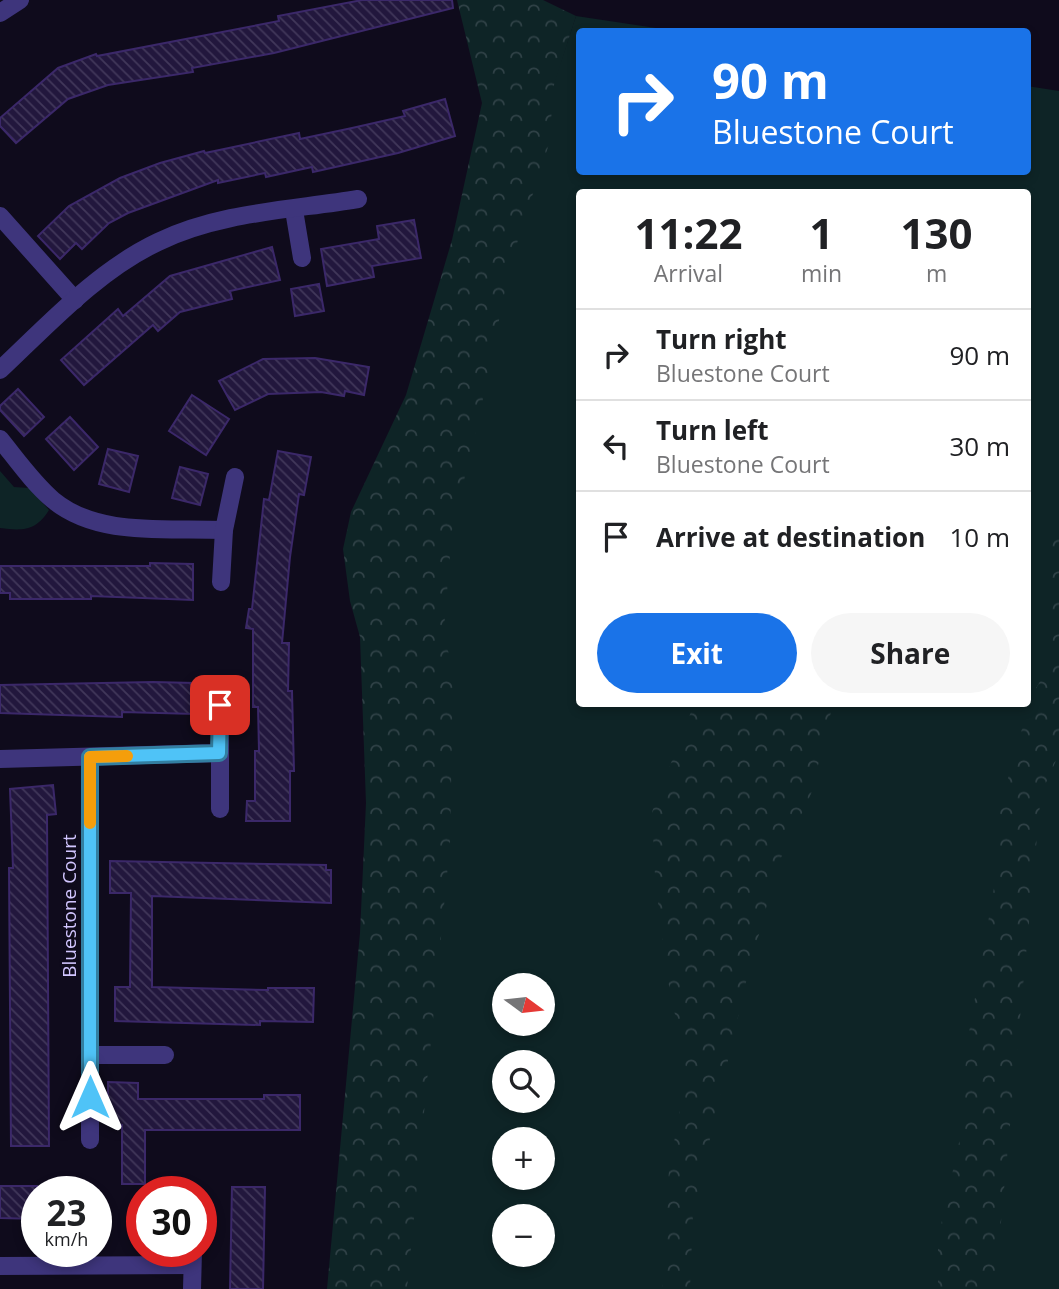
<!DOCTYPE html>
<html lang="en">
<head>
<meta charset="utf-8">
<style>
	:root { --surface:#fff; --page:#f6f6f6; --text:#202124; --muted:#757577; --line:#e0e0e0; --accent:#1a73e8 }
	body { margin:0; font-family:"Open Sans",sans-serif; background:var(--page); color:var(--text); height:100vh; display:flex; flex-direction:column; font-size:26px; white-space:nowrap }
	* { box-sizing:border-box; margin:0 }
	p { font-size:23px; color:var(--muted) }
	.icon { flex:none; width:38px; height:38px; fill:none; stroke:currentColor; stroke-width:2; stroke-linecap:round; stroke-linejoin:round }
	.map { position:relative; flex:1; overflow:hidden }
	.sheet { position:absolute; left:576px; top:189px; width:455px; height:518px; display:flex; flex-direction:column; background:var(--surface); border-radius:7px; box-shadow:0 4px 10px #0003 }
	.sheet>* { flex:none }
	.top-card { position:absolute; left:576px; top:28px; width:455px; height:147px; border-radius:7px; box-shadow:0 4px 10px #0003; background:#1a73e8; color:#fff; overflow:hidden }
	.needle { width:46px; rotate:105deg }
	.controls { position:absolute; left:492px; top:973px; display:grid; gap:14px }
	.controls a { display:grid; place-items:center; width:63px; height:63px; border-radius:50%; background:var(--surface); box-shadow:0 4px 10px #0003; font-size:35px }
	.speed { position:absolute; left:21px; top:1176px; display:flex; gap:14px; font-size:35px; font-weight:700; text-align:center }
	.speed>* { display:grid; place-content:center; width:91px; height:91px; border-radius:50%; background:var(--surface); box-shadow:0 4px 10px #0003; line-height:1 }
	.speed small { font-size:18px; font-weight:400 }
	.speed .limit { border:10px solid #d22; background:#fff; color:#111 }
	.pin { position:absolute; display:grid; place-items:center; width:60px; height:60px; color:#fff; margin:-30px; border-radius:14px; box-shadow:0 4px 10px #0006 }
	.me { position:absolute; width:77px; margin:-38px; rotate:0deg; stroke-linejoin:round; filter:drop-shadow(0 0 5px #0008) }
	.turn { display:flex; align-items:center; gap:24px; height:147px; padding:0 21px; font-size:32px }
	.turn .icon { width:91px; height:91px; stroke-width:2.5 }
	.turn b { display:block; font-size:49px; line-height:60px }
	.eta { display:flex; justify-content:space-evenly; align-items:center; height:119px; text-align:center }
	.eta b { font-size:42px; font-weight:700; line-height:49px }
	.cta { display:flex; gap:14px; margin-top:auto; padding:14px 21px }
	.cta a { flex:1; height:80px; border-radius:42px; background:var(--accent); color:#fff; font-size:28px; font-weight:700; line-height:80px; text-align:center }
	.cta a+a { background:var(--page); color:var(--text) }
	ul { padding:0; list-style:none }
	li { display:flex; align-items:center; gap:21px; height:91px; padding:0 21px; border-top:2px solid var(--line) }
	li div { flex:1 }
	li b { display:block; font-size:26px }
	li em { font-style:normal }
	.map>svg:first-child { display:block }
	.grass { fill:#0e2426; fill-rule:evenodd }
	.forest { fill:url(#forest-crowns) }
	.building { fill:url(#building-back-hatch); stroke:#3b2869; stroke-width:2 }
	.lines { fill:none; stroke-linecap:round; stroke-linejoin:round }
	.minor { stroke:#3e357c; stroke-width:18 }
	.route-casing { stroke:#337fa1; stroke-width:18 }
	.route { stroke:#4fc3f7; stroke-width:12 }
	.slow { stroke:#f59e0b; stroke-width:12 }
	.labels { text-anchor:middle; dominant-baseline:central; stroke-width:6; stroke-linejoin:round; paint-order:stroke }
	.street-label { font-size:19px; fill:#d2c6ff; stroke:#0f0b1c }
</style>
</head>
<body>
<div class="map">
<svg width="1059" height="1289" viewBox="0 0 1059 1289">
	<defs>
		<pattern id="forest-crowns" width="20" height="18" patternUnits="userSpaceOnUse" patternTransform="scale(1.75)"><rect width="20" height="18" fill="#0e2426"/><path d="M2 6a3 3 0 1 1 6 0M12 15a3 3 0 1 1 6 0" fill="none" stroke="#304247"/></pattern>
		<pattern id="building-back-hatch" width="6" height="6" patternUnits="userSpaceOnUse" patternTransform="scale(1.75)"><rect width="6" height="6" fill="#22173d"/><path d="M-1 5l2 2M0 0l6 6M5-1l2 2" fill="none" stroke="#41375a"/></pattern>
	</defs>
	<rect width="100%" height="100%" fill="#0f0b1c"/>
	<!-- grass -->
	<g class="grass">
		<path d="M576,16l100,15 -97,1v140h448v-86l32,5v1198h-694l52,-634 88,-423zM579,192h448v512h-448zM504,985h38v39h-38zM504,1062h38v39h-38zM504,1139h38v39h-38zM504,1216h38v39h-38z"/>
		<path d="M0,471l14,16 15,1 20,22c-13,21 -26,21 -49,18z"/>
	</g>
	<!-- forest -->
	<g class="forest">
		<path d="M457,0h86l33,16 -22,69 -5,59 -38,118 -31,151 -28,118 -8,98 9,48 -3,167 -43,445h-80l33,-356 6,-130 -6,-166 -10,-36 -7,-52 8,-37 55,-117 46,-155 30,-137z"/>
		<path d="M1059,534v220l-18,40 -43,460 1,35h-61v-50l22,-101 7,-94 28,-162 5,-75 31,-110 23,-40 -6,-73 3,-47z"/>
		<path d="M694,704h139l-22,90 -33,70 -32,118 -53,231 -3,76h-28l7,-120 18,-96 -21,-102 -11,-95 -3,-64z"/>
	</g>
	<!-- building -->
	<g class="building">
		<path d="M362,0h90l1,8 -179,45 -82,15 1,4 -85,13 -40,14 -52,44 -16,-17v-8l58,-50 38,-14 1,2 182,-35 -1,-5z"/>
		<path d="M445,99l10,37 -57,17 -85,19 -1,-5 -46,10 -1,-4 -47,10v-3l-90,33 -19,10 -27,26 -6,-6 -16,16 -22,-23 31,-30 51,-28 40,-15 44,-12 1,2 94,-20 1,6 52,-11 53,-12 -2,-5z"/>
		<path d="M414,220l7,38 -49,8 2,11 -47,9 -6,-37 58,-10 -2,-13z"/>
		<path d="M272,247l8,33 -50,11 2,8 -52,13 -22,19 -5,-6 -69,60 -23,-25 57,-51 5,7 47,-40z"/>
		<path d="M319,284l5,27 -29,5 -4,-27z"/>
		<path d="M315,358l54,9 -5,28 -19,-4 -1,5 -23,-4 -53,2 -33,16 -16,-29 44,-22z"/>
		<path d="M18,389l26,28 -20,19 -24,-26v-4z"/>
		<path d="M192,395l37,24 -23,36 -37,-24z"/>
		<path d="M70,417l28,30 -24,23 -28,-31z"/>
		<path d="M108,449l30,7 -9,36 -30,-8z"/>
		<path d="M278,451l33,6 -7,38 -5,-1 -9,63 -8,86h7l-1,48h4l2,80h-4v50h-44l1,-20h8v-50h4l-1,-44h-5v-78l-7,-1 3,-19h3l12,-110 5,1z"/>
		<path d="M180,467l28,7 -8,31 -28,-7z"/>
		<path d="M150,563l43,1v36l-102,-4v3h-81v-6h-10v-27h150z"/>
		<path d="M153,682l42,1v31l-73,-2v5l-122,-4v-28z"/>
		<path d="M53,785l3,29 -9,1 2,331h-38l-2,-278h4l-3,-79z"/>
		<path d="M110,861l216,4v5h5v33l-179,-7v91l116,3v-2h46l-1,34 -53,-1v4l-145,-4v-34h15l1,-94h-21z"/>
		<path d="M108,1082l30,1v16h126v-4h36v35h-155v54h-23v-59h-14z"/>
		<path d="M0,1186h37v33l-37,-1z"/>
		<path d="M232,1187h33l-2,102h-33z"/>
	</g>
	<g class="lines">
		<!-- minor -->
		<g class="minor">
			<path d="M0,13l20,-13"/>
			<path d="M294,210l8,48"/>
			<path d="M0,216l75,84"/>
			<path d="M0,370c49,-46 97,-99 158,-128 61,-30 134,-32 200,-43"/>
			<path d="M0,439c17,21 33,44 53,61 46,38 115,27 171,30"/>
			<path d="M221,582l3,-52 11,-53"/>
			<path d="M0,759l219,-6"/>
			<path d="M220,809v-104"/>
			<path d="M91,1055h74"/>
			<path d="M90,1140v-383"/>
			<path d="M0,1266l192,-1"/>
			<path d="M192,1289l1,-38"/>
		</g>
	</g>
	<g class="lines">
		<defs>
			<path id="route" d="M90,1097v-340l129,-4 1,-48"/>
		</defs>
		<!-- route casing -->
		<use href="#route" class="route-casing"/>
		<!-- route -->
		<use href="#route" class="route"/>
		<!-- slow -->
		<path class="slow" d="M90,823v-66l37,-1"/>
	</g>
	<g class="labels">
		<!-- street labels -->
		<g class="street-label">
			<text transform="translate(69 906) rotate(-90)">Bluestone Court</text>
		</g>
	</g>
</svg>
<div class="controls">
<a><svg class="needle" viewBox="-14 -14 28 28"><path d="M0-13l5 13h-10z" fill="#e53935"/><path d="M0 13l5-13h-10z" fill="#757577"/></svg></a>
<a><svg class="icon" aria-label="search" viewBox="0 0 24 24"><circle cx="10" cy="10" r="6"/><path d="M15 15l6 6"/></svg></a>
<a>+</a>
<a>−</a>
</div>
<div class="speed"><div>23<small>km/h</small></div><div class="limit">30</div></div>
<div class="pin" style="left:220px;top:705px;background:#d93025"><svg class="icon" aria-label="arrive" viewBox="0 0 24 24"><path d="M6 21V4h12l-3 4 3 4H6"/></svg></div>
<svg class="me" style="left:90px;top:1097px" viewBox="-20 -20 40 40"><path d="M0-17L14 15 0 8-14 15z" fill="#4fc3f7" stroke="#fff" stroke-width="4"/></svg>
<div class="top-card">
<div class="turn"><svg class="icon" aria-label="right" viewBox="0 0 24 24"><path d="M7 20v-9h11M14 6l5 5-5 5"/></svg><div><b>90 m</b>Bluestone Court</div></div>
</div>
<section class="sheet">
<div class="eta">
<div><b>11:22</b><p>Arrival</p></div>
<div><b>1</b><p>min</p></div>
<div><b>130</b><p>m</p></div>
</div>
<ul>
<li><svg class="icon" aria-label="right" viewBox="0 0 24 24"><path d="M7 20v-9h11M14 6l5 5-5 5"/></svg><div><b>Turn right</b><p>Bluestone Court</p></div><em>90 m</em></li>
<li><svg class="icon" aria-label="left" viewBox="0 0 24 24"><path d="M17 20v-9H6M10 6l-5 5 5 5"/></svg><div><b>Turn left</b><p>Bluestone Court</p></div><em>30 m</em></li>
<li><svg class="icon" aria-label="arrive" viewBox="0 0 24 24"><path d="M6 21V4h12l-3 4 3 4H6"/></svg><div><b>Arrive at destination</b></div><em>10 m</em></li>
</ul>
<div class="cta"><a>Exit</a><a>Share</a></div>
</section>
</div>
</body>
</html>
